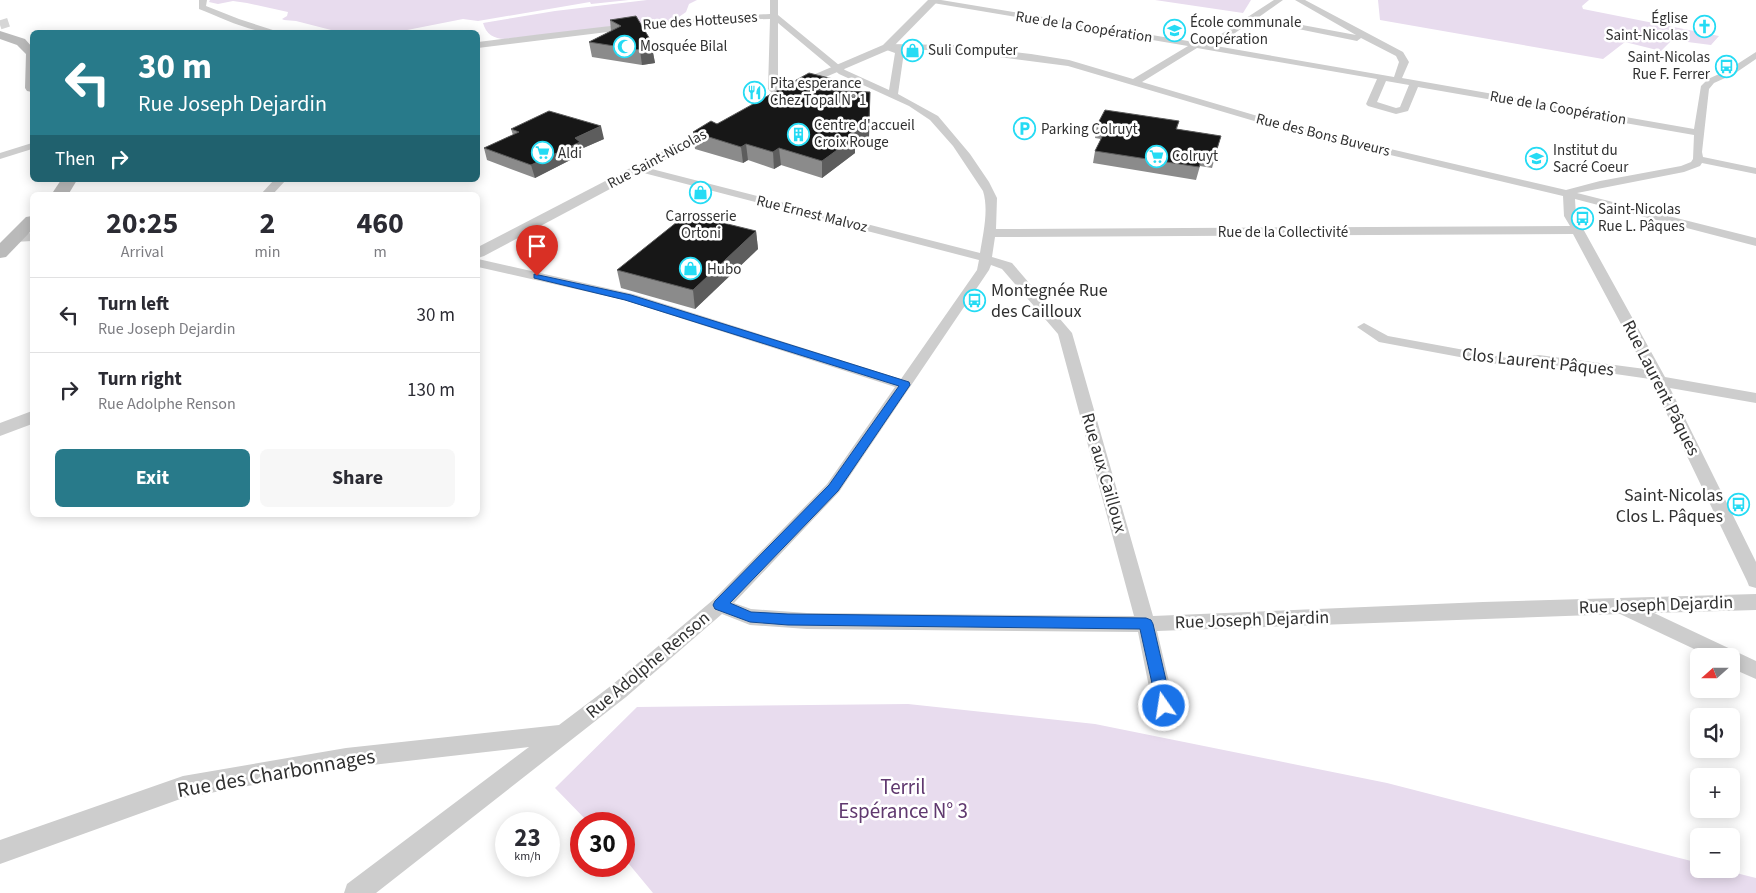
<!DOCTYPE html>
<html lang="en">
<head>
<meta charset="utf-8">
<style>
	:root { --surface:#fff; --page:#f7f7f7; --text:#2b2b33; --muted:#7c7c81; --line:#e1e1e2; --accent:#287a8a }
	body { margin:0; font-family:"Source Sans 3",sans-serif; background:var(--page); color:var(--text); height:100vh; display:flex; flex-direction:column; font-size:19px; white-space:nowrap }
	* { box-sizing:border-box; margin:0 }
	p { font-size:16px; color:var(--muted) }
	.icon { flex:none; width:28px; height:28px; fill:none; stroke:currentColor; stroke-width:2; stroke-linecap:round; stroke-linejoin:round }
	.map { position:relative; flex:1; overflow:hidden }
	.sheet { position:absolute; left:30px; top:192px; width:450px; height:325px; display:flex; flex-direction:column; background:var(--surface); border-radius:8px; box-shadow:0 2px 12px #0003 }
	.sheet>* { flex:none }
	.banner { position:absolute; left:30px; top:30px; width:450px; height:152px; border-radius:8px; box-shadow:0 2px 12px #0003; background:#287a8a; color:#fff; overflow:hidden }
	.needle { width:32px; rotate:249deg }
	.buttons { position:absolute; left:1690px; top:648px; display:grid; gap:10px }
	.buttons a { display:grid; place-items:center; width:50px; height:50px; border-radius:8px; background:var(--surface); box-shadow:0 2px 12px #0003; font-size:25px }
	.speed { position:absolute; left:495px; top:812px; display:flex; gap:10px; font-size:25px; font-weight:700; text-align:center }
	.speed>* { display:grid; place-content:center; width:65px; height:65px; border-radius:50%; background:var(--surface); box-shadow:0 2px 12px #0003; line-height:1 }
	.speed small { font-size:12px; font-weight:400 }
	.speed .limit { border:8px solid #d22; background:#fff; color:#111 }
	.pin { position:absolute; display:grid; place-items:center; width:42px; height:42px; color:#fff; margin:-51px -21px; border-radius:50% 50% 50% 0; rotate:-45deg; box-shadow:0 0 5px #0007 }
	.pin .icon { rotate:45deg }
	.me { position:absolute; width:55px; margin:-28px; rotate:347deg; stroke-linejoin:round; filter:drop-shadow(0 0 4px #0008) }
	.turn { display:flex; align-items:center; gap:18px; height:105px; padding:0 25px; font-size:22px }
	.turn .icon { width:65px; height:65px; stroke-width:2.5 }
	.turn b { display:block; font-size:35px; line-height:42px }
	.then { display:flex; align-items:center; height:48px; padding:0 25px; background:#0003; gap:10px; font-size:19px }
	.eta { display:flex; justify-content:space-evenly; align-items:center; height:85px; text-align:center }
	.eta b { font-size:30px; font-weight:700; line-height:35px }
	.primary-button { display:flex; gap:10px; margin-top:auto; padding:10px 25px }
	.primary-button a { flex:1; height:58px; border-radius:8px; background:var(--accent); color:#fff; font-size:20px; font-weight:700; line-height:58px; text-align:center }
	.primary-button a+a { background:var(--page); color:var(--text) }
	ul { padding:0; list-style:none }
	li { display:flex; align-items:center; gap:15px; height:75px; padding:0 25px; border-top:1px solid var(--line) }
	li div { flex:1 }
	li b { display:block; font-size:19px }
	li em { font-style:normal }
	.map>svg:first-child { display:block }
	.green { fill:#e8dcee }
	.lines { fill:none; stroke-linecap:round; stroke-linejoin:round }
	.minor-tunnel { stroke:#d6d6d6; stroke-width:9; stroke-dasharray:9 4.5; stroke-linecap:butt }
	.minor { fill:#cdcdcd; fill-rule:evenodd }
	.tertiary { fill:#cdcdcd; fill-rule:evenodd }
	.secondary { fill:#bababa; fill-rule:evenodd }
	.wall { fill:#8b8b8b }
	.shaded-wall { fill:#5d5d5d }
	.building { fill:#171717; stroke:#5d5d5d }
	.route { fill:#1a73e8; stroke:#114b97 }
	.labels { text-anchor:middle; dominant-baseline:central; stroke-width:5; stroke-linejoin:round; paint-order:stroke }
	.far-poi-label { font-size:15px; fill:#303030; stroke:#fff; text-anchor:start }
	.far-street-label { font-size:15px; fill:#303030; stroke:#fff }
	.poi-label { font-size:18px; fill:#303030; stroke:#fff; text-anchor:start }
	.street-label { font-size:18px; fill:#303030; stroke:#fff }
	.near-street-label { font-size:21px; fill:#303030; stroke:#fff }
	.near-park-label { font-size:21px; fill:#60396f; stroke:#fff }
</style>
</head>
<body>
<div class="map">
<svg width="1756" height="893" viewBox="0 0 1756 893">
	<rect width="100%" height="100%" fill="#fff"/>
	<!-- green -->
	<g class="green">
		<path d="M210,0h419l-38,4 -1,-2 -112,19 -15,-2 -66,13h-58l-43,-11 -12,-1 -2,-1 5,-3 1,-4 -41,-9 -14,-2 -15,3 -9,-2z"/>
		<path d="M647,0h50l-8,4 -3,8 -10,7 -171,20c-11,0 -19,-5 -22,-16l72,-12z"/>
		<path d="M1155,0h96l-8,13z"/>
		<path d="M1378,0h211l-7,6 1,3 136,27 -8,9 -39,-5 -11,11 -36,-9 -22,17 -223,-39z"/>
		<path d="M908,704l187,20 292,59 312,80v6h21l36,9v15h-1103l-29,-35v-34h-34l-35,-36 82,-81z"/>
	</g>
	<g class="lines">
		<!-- minor-tunnel -->
		<path class="minor-tunnel" d="M0,25l12,-4"/>
		<!-- minor -->
		<g class="minor">
			<path d="M199,0h8l-1,6 33,13 40,13c-24,3 -57,-14 -80,-23z"/>
			<path d="M770,0h8v15l67,55 44,20 6,-37 -11,-4v-4l3,-1 65,1 79,9 38,6 64,19 55,-33 -255,-43h-3v-3h11l265,44 68,-44h9l-24,17 97,18 -61,-35h10l98,52 6,10 -7,16 292,51 7,-43 7,-7 20,-9 28,-18v7l-22,15 -20,9 -5,6 -7,63 1,5 53,11v6l-54,-11 -2,3 -16,6 -107,21 179,45v8l-181,-47 1,17 89,161 91,16v10l-86,-15 86,174v26l-7,-2 -2,-5 -97,-202 -111,-16 -31,3 -129,-24 -22,-15 7,-4 24,13 120,22 31,-3 106,14 -72,-135 -578,3 -3,20 20,6 60,70 81,283 330,-14 273,-8v16l-102,3 102,48v18l-25,-11v-12h-22l-89,-42 -463,17 18,76 6,13 -3,7 -8,2 -8,-2 -9,-20 -15,-75 -331,-3 -57,-4 -28,-11 -96,83 -250,196h-32l3,-9 182,-137 -183,21 -163,30 -183,66v-24l183,-64 163,-28 213,-23 53,-40 101,-85 114,-116 68,-97 -271,-87 -146,-33v-8l155,35 268,85 76,-109 2,-10 -343,-89 -2,-2 6,-3 340,87c3,-19 9,-43 3,-62l-30,-45 -23,-26 -21,-14 -70,-32 -61,-51v65l5,6 -2,2h-6l-7,-7 2,-70 -54,1 -76,8 -162,20v-6c97,-12 194,-25 292,-28zM1254,20l103,21 4,-3 35,18 3,6 -5,15 -178,-31zM1197,48l180,31 -11,25 2,2 28,8 12,-3 10,-24 276,48 -1,24 -2,3 -10,4 -81,15 -34,9 -278,-65 -146,-43zM901,49l51,2 116,15 213,63 282,67 1,20 6,10 -574,3 1,-31 -8,-16 -19,-28 -32,-38 -40,-22 6,-42zM1386,81l23,4 -9,22 -4,1 -19,-6zM991,265l11,4 56,65 76,282 -327,-3 -56,-4 -17,-6 105,-111 150,-222z"/>
			<path d="M32,143v6l-32,10v-6z"/>
			<path d="M274,180h12l-14,15h-12z"/>
			<path d="M32,233v8l-18,1 -6,-4 6,-4z"/>
		</g>
		<!-- tertiary -->
		<g class="tertiary">
			<path d="M928,0h11l-48,49 -91,39 -4,2 -6,-4 2,-2 91,-39z"/>
			<path d="M717,123l4,1 2,3 -2,3 -237,126 -6,2v-11z"/>
			<path d="M32,411v13l-32,12v-13z"/>
		</g>
		<!-- secondary -->
		<g class="secondary">
			<path d="M0,31l25,8 7,8v45l-5,-1 -2,-3 1,-34 -9,-9 -17,-6z"/>
			<path d="M61,180h16l-9,15h-17z"/>
			<path d="M32,216v14l-26,27 -6,1v-15l26,-26z"/>
		</g>
	</g>
	<!-- wall -->
	<g class="wall">
		<path d="M610,20l41,21 4,22 -13,2 -50,-8 -3,-15 22,-11z"/>
		<path d="M833,79l1,12 36,1 -1,46 -14,9v6l-33,25 -41,-13 -7,4 -26,-9 -5,3 -48,-14 -2,-17 24,-8z"/>
		<path d="M1179,121l-2,8 44,7 -9,32 -12,-2 -4,14 -103,-17 2,-12 6,-12 -6,-1 2,-13z"/>
		<path d="M511,129l93,10 -23,10 1,5 -47,24 -48,-18 -3,-12 29,-13z"/>
		<path d="M756,231l2,18 -63,60 -74,-21 -4,-18z"/>
	</g>
	<!-- shaded-wall -->
	<g class="shaded-wall">
		<path d="M652,48l3,15 -13,2 -2,-15z"/>
		<path d="M833,79l1,16 -20,-5z"/>
		<path d="M870,92l-1,46 -14,9v6l-33,25v-17z"/>
		<path d="M601,126l3,13 -23,10 1,5 -47,24 -4,-13 44,-27z"/>
		<path d="M746,144l2,16 -5,3 -2,-16z"/>
		<path d="M779,148l2,17 -7,4 -1,-17z"/>
		<path d="M756,231l2,18 -63,60 -2,-19z"/>
	</g>
	<!-- building -->
	<g class="building">
		<path d="M636,16l15,25 -2,-1 3,8 -12,2 -51,-8 32,-16 -11,-6z"/>
		<path d="M809,73l24,6 -19,11 56,2 -1,30 -21,13 7,2 -33,24 -43,-13 -6,4 -27,-8 -5,3 -48,-15 18,-11 6,3z"/>
		<path d="M1105,110l74,11 -3,8 45,7 -6,19 -11,-2 -5,14 -104,-16 12,-24 -10,-2z"/>
		<path d="M549,111l52,15 -26,12 5,4 -49,23 -47,-17 35,-16 -8,-3z"/>
		<path d="M687,214l69,17 -63,59 -76,-20z"/>
	</g>
	<!-- route -->
	<path class="route" d="M534,274l97,21 278,87 1,3 -72,106 -108,112 21,9 37,2 358,4 5,2 2,4 19,82 -3,5 -5,2 -5,-2 -2,-5 -17,-77 -352,-4 -38,-3 -35,-13 -2,-4 2,-4 114,-116 70,-99 -274,-86 -91,-22z"/>
	<!-- icons -->
	<defs>
		<symbol id="church-ring" viewBox="-11 -11 22 22"><circle r="9.5" fill="#fff" stroke="#25dbf4" stroke-width="1.5"/><path d="M-1.2-6h2.4v3.5h3.3v2.4h-3.3V6h-2.4V-.1h-3.3v-2.4h3.3Z" fill="#25dbf4"/></symbol>
		<symbol id="school-ring" viewBox="-11 -11 22 22"><circle r="9.5" fill="#fff" stroke="#25dbf4" stroke-width="1.5"/><path d="M0-5L7-2L0 1L-7-2ZM-4 1L0 2.5L4 1V4Q0 6-4 4Z" fill="#25dbf4"/></symbol>
		<symbol id="mosque-ring" viewBox="-11 -11 22 22"><circle r="9.5" fill="#fff" stroke="#25dbf4" stroke-width="1.5"/><path d="M3.5-4.9A6 6 0 1 0 3.5 4.9A5 5 0 1 1 3.5-4.9Z" fill="#25dbf4"/></symbol>
		<symbol id="shop-ring" viewBox="-11 -11 22 22"><circle r="9.5" fill="#fff" stroke="#25dbf4" stroke-width="1.5"/><path d="M-5-2.5h2.3a2.7 3.5 0 0 1 5.4 0H5L5.5 6h-11ZM-1.5-2.5h3a1.5 2.3 0 0 0-3 0Z" fill="#25dbf4"/></symbol>
		<symbol id="bus-ring" viewBox="-11 -11 22 22"><circle r="9.5" fill="#fff" stroke="#25dbf4" stroke-width="1.5"/><path d="M-5-6H5V4H4V6H2V4H-2V6H-4V4H-5ZM-3.5-4V0h7V-4ZM-3.5 1.2v1.5H-2V1.2ZM2 1.2v1.5H3.5V1.2Z" fill="#25dbf4"/></symbol>
		<symbol id="restaurant-ring" viewBox="-11 -11 22 22"><circle r="9.5" fill="#fff" stroke="#25dbf4" stroke-width="1.5"/><path d="M-5-6h1v4h1v-4h1v4h1v-4h1v5L-1.5 .5V6h-2V.5L-5-1ZM5-6V6H3V1.5H1.5Q1.5-4 5-6Z" fill="#25dbf4"/></symbol>
		<symbol id="parking-ring" viewBox="-11 -11 22 22"><circle r="9.5" fill="#fff" stroke="#25dbf4" stroke-width="1.5"/><path d="M-3.5-5.5H1a3.5 3.5 0 0 1 0 7H-1V5.5H-3.5ZM-1-3.4V-.6H.8a1.4 1.4 0 0 0 0-2.8Z" fill="#25dbf4"/></symbol>
		<symbol id="building-ring" viewBox="-11 -11 22 22"><circle r="9.5" fill="#fff" stroke="#25dbf4" stroke-width="1.5"/><path d="M-4-6H4V6H1V3H-1V6H-4ZM-2.5-4.3h1.7v1.8h-1.7ZM.8-4.3h1.7v1.8H.8ZM-2.5-1h1.7V.8h-1.7ZM.8-1h1.7V.8H.8Z" fill="#25dbf4"/></symbol>
		<symbol id="supermarket-ring" viewBox="-11 -11 22 22"><circle r="9.5" fill="#fff" stroke="#25dbf4" stroke-width="1.5"/><path d="M-6-5.5h2.5l.6 2H6L4.5 2H-2.5L-4.4-4H-6ZM-1.5 3.2a1.3 1.3 0 1 0 .1 0ZM3 3.2a1.3 1.3 0 1 0 .1 0Z" fill="#25dbf4"/></symbol>
	</defs>
	<g fill-rule="evenodd">
		<use href="#church-ring" x="1692" y="14" width="25" height="25"/>
		<use href="#school-ring" x="1162" y="18" width="25" height="25"/>
		<use href="#mosque-ring" x="612" y="34" width="25" height="25"/>
		<use href="#shop-ring" x="900" y="38" width="25" height="25"/>
		<use href="#bus-ring" x="1714" y="54" width="25" height="25"/>
		<use href="#restaurant-ring" x="742" y="80" width="25" height="25"/>
		<use href="#parking-ring" x="1012" y="116" width="25" height="25"/>
		<use href="#building-ring" x="786" y="122" width="25" height="25"/>
		<use href="#supermarket-ring" x="530" y="140" width="25" height="25"/>
		<use href="#supermarket-ring" x="1144" y="144" width="25" height="25"/>
		<use href="#school-ring" x="1524" y="146" width="25" height="25"/>
		<use href="#shop-ring" x="688" y="180" width="25" height="25"/>
		<use href="#bus-ring" x="1570" y="206" width="25" height="25"/>
		<use href="#shop-ring" x="678" y="256" width="25" height="25"/>
		<use href="#bus-ring" x="962" y="288" width="25" height="25"/>
		<use href="#bus-ring" x="1726" y="492" width="25" height="25"/>
	</g>
	<g class="labels">
		<!-- far-poi labels -->
		<g class="far-poi-label">
			<text x="1688" y="18" text-anchor="end">Église<tspan x="1688" dy="17">Saint-Nicolas</tspan></text>
			<text x="1190" y="22">École communale<tspan x="1190" dy="17">Coopération</tspan></text>
			<text x="640" y="46">Mosquée Bilal</text>
			<text x="928" y="50">Suli Computer</text>
			<text x="1710" y="57" text-anchor="end">Saint-Nicolas<tspan x="1710" dy="17">Rue F. Ferrer</tspan></text>
			<text x="770" y="83">Pita esperance<tspan x="770" dy="17">Chez Topal N° 1</tspan></text>
			<text x="814" y="125">Centre d'accueil<tspan x="814" dy="17">Croix Rouge</tspan></text>
			<text x="1041" y="129">Parking Colruyt</text>
			<text x="1553" y="150">Institut du<tspan x="1553" dy="17">Sacré Coeur</tspan></text>
			<text x="558" y="153">Aldi</text>
			<text x="1172" y="156">Colruyt</text>
			<text x="1598" y="209">Saint-Nicolas<tspan x="1598" dy="17">Rue L. Pâques</tspan></text>
			<text x="701" y="216" text-anchor="middle">Carrosserie<tspan x="701" dy="17">Ortoni</tspan></text>
			<text x="707" y="269">Hubo</text>
		</g>
		<!-- far-street labels -->
		<g class="far-street-label">
			<text transform="translate(700 21) rotate(-4)">Rue des Hotteuses</text>
			<text transform="translate(1084 27) rotate(9)">Rue de la Coopération</text>
			<text transform="translate(1558 108) rotate(10)">Rue de la Coopération</text>
			<text transform="translate(1323 135) rotate(14)">Rue des Bons Buveurs</text>
			<text transform="translate(657 159) rotate(-28)">Rue Saint-Nicolas</text>
			<text transform="translate(812 214) rotate(14)">Rue Ernest Malvoz</text>
			<text x="1283" y="232">Rue de la Collectivité</text>
		</g>
		<!-- poi labels -->
		<g class="poi-label">
			<text x="991" y="290">Montegnée Rue<tspan x="991" dy="21">des Cailloux</tspan></text>
			<text x="1723" y="495" text-anchor="end">Saint-Nicolas<tspan x="1723" dy="21">Clos L. Pâques</tspan></text>
		</g>
		<!-- street labels -->
		<g class="street-label">
			<text transform="translate(1538 362) rotate(6)">Clos Laurent Pâques</text>
			<text transform="translate(1661 388) rotate(63)">Rue Laurent Pâques</text>
			<text transform="translate(1104 473) rotate(74)">Rue aux Cailloux</text>
			<text transform="translate(1656 605) rotate(-2)">Rue Joseph Dejardin</text>
			<text transform="translate(1252 620) rotate(-2)">Rue Joseph Dejardin</text>
			<text transform="translate(648 665) rotate(-40)">Rue Adolphe Renson</text>
		</g>
		<!-- near-street labels -->
		<g class="near-street-label">
			<text transform="translate(276 773) rotate(-10)">Rue des Charbonnages</text>
		</g>
		<!-- near-park labels -->
		<g class="near-park-label">
			<text x="903" y="787">Terril<tspan x="903" dy="24">Espérance N° 3</tspan></text>
		</g>
	</g>
</svg>
<div class="buttons">
<a><svg class="needle" viewBox="-14 -14 28 28"><path d="M0-13l5 13h-10z" fill="#e53935"/><path d="M0 13l5-13h-10z" fill="#7c7c81"/></svg></a>
<a><svg class="icon" aria-label="sound" viewBox="0 0 24 24"><path d="M4 9h4l5-4v14l-5-4H4zM17 9q2 3 0 6"/></svg></a>
<a>+</a>
<a>−</a>
</div>
<div class="speed"><div>23<small>km/h</small></div><div class="limit">30</div></div>
<div class="pin" style="left:537px;top:276px;background:#d93025"><svg class="icon" aria-label="arrive" viewBox="0 0 24 24"><path d="M6 21V4h12l-3 4 3 4H6"/></svg></div>
<svg class="me" style="left:1164px;top:706px" viewBox="-20 -20 40 40"><circle r="17" fill="#1a73e8" stroke="#fff" stroke-width="3"/><path d="M0-11L8 9 0 5-8 9z" fill="#fff"/></svg>
<div class="banner">
<div class="turn"><svg class="icon" aria-label="left" viewBox="0 0 24 24"><path d="M17 20v-9H6M10 6l-5 5 5 5"/></svg><div><b>30 m</b>Rue Joseph Dejardin</div></div>
<div class="then">Then<svg class="icon" aria-label="right" viewBox="0 0 24 24"><path d="M7 20v-9h11M14 6l5 5-5 5"/></svg></div>
</div>
<section class="sheet">
<div class="eta">
<div><b>20:25</b><p>Arrival</p></div>
<div><b>2</b><p>min</p></div>
<div><b>460</b><p>m</p></div>
</div>
<ul>
<li><svg class="icon" aria-label="left" viewBox="0 0 24 24"><path d="M17 20v-9H6M10 6l-5 5 5 5"/></svg><div><b>Turn left</b><p>Rue Joseph Dejardin</p></div><em>30 m</em></li>
<li><svg class="icon" aria-label="right" viewBox="0 0 24 24"><path d="M7 20v-9h11M14 6l5 5-5 5"/></svg><div><b>Turn right</b><p>Rue Adolphe Renson</p></div><em>130 m</em></li>
</ul>
<div class="primary-button"><a>Exit</a><a>Share</a></div>
</section>
</div>
</body>
</html>
